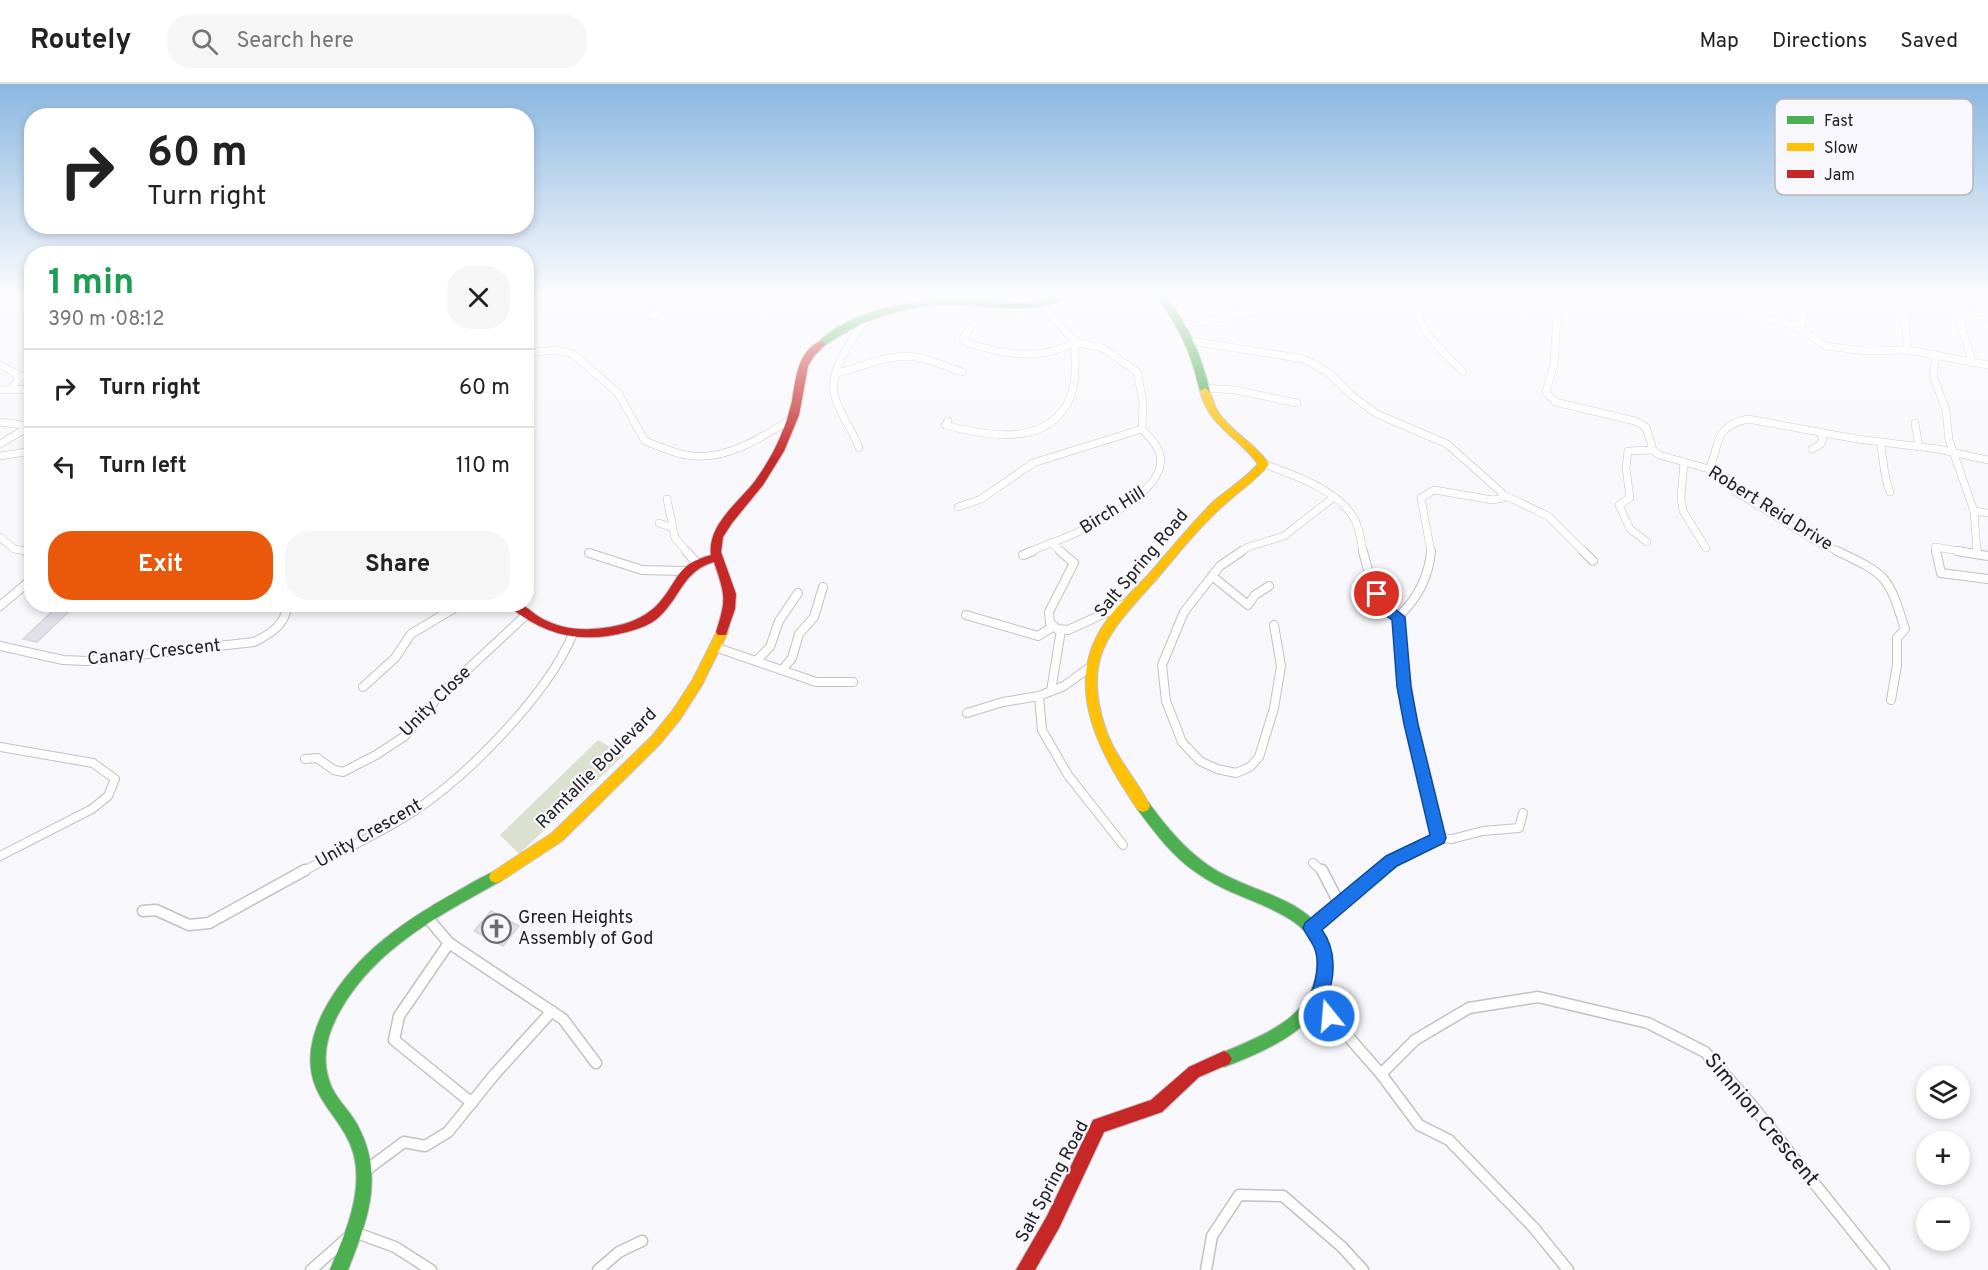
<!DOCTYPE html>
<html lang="en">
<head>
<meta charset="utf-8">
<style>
	:root { --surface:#fff; --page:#f6f6f6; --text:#222; --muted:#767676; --line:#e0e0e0; --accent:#ea580c }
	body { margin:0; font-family:Overpass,sans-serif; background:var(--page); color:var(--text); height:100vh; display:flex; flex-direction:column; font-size:22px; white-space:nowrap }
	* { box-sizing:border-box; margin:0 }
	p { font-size:20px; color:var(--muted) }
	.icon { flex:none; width:33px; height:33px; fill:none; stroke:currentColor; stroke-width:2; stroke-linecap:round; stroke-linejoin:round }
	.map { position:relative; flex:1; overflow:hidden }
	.details { position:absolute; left:24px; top:162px; width:510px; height:366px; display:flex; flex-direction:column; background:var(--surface); border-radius:24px; box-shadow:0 3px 9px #0003 }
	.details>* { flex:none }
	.hud { position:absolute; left:24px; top:24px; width:510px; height:126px; border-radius:24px; box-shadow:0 3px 9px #0003; background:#fff; color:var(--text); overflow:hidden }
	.fabs { position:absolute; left:1916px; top:981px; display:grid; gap:12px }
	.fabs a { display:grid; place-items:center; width:54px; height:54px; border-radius:50%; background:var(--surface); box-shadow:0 3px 9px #0003; font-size:30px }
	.pin { position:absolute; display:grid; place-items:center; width:51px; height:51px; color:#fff; margin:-26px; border:3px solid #fff; border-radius:50%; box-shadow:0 2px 6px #0007 }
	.me { position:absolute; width:66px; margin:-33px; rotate:343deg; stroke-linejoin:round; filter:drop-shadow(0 0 4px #0008) }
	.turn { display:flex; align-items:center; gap:21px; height:126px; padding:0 24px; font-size:27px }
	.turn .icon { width:78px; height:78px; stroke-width:2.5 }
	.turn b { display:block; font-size:42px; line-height:51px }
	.round { display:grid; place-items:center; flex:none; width:63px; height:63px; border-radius:24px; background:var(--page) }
	.overview { display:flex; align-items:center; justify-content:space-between; height:102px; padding:0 24px }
	h1 { font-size:36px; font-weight:700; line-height:45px; color:#1e9e55 }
	.action { display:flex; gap:12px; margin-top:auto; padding:12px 24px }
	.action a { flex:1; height:69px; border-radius:24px; background:var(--accent); color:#fff; font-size:24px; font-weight:700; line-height:69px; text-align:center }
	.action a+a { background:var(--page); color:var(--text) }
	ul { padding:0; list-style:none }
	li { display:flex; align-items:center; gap:18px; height:78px; padding:0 24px; border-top:2px solid var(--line) }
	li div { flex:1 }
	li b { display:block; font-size:22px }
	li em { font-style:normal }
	header { display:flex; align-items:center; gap:36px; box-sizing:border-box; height:84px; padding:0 30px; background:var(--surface); border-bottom:2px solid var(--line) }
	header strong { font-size:28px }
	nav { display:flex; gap:33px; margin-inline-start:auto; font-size:21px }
	.search { width:420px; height:54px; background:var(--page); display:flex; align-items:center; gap:15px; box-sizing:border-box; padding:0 21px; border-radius:24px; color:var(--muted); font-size:22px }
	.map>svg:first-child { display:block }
	.green { fill:#dce0ce }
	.building { fill:#e1e0ea; stroke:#d6d6d9; stroke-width:1.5 }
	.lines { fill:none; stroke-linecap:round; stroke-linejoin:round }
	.street-far2-casing { stroke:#c2c2c4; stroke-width:8 }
	.street-far1-casing { stroke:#c2c2c4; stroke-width:10 }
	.street-casing { stroke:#c2c2c4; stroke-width:13 }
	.fast-casing { stroke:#c2c2c4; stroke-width:2 }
	.slow-casing { stroke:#c2c2c4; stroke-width:2 }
	.jam-casing { stroke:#c2c2c4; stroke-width:2 }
	.street-far2 { stroke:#fefeff; stroke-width:7 }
	.street-far1 { stroke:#fefeff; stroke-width:8 }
	.street { stroke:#fefeff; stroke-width:10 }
	.fast { fill:#4caf50; fill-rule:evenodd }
	.slow { fill:#ffc107; fill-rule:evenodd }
	.jam { fill:#c62828; fill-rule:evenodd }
	.route { fill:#1a73e8; stroke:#114b97; stroke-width:1.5 }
	.labels { text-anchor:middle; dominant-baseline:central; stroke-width:4.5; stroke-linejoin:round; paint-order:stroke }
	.street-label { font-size:18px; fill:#202022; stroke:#f7f7fd }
	.poi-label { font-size:18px; fill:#202022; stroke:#f7f7fd; text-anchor:start }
	.near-street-label { font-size:21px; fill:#202022; stroke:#f7f7fd }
	.key { fill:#f7f7fd; stroke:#b6b6bb; stroke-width:1.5 }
	.key-label { font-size:16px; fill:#202022 }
</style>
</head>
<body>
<header>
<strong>Routely</strong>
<div class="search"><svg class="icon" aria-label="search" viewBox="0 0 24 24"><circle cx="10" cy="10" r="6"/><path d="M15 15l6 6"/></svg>Search here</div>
<nav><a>Map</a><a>Directions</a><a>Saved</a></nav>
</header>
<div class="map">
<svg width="1988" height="1186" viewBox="0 0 1988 1186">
	<rect width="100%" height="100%" fill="#f8f8fc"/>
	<!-- green -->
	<path class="green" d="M598,656l26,15 -105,99 -19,-19z"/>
	<!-- building -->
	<g class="building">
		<path d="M60,520h17l-40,38 -14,-3z"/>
		<path d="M491,827l28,15 -16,20 -29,-15z"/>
	</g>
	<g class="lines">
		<defs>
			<g id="street-far2">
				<path d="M1413,212c4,33 28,54 50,76"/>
				<path d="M1494,212l54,15 9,6 -3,47 -8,28 9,10 80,19 11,6 7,23 6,5 50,14 24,21 83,51 24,11"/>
				<path d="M1721,212l23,17 53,14 29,19 39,5 43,-1 80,15"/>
				<path d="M1886,212l17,5"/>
				<path d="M1042,221l33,37 28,6 34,24 6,29 -1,28c7,8 16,16 18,26 9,38 -80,78 -109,88l11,9"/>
				<path d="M652,232l27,-20"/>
				<path d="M1182,241l69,-13 38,-16"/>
				<path d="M1792,241l10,-2 1,-12"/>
				<path d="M1191,257l113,18 25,14 22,22 26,19 70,30 54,48 2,6 -10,2 -59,-10 -13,8 10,54"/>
				<path d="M1908,266l-5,-49 7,-5"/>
				<path d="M526,269l29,-3 18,4 45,39 27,48c16,6 32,14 49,15 35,3 68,-19 96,-36"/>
				<path d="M1936,271l-3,21 13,34 3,30 25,71 3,41"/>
				<path d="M1972,278l-13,-44 8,-4 21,3"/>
				<path d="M0,281l15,8 4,5"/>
				<path d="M837,289c26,-6 52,-20 79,-16 16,2 31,11 46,15"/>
				<path d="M1205,304l30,2 62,13"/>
				<path d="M11,305l8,-11 13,-8"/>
				<path d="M0,306l32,-1"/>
				<path d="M948,337l-3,4c42,11 103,23 125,-27 7,-17 5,-38 5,-56 -36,20 -70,12 -108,1l-4,-5 7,-10"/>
				<path d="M0,338l29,4"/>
				<path d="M1915,339l4,24"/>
				<path d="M1880,358c4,18 3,33 10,50"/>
				<path d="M0,360l32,-19"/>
				<path d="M859,364c-6,-18 -19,-33 -24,-51 -8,-28 19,-59 33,-81"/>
				<path d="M1812,365l9,-5 2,-6 -3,-5"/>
				<path d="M0,372l32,-5"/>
				<path d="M1684,378l-3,35 2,14 23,37"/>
				<path d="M1264,380c30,11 75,26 91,56 5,9 6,23 8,32"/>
				<path d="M1709,385c12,-25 3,-42 39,-50l109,20 81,10 50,11"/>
				<path d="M1504,411l44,21 36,36"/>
				<path d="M667,415l8,39 12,14"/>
				<path d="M958,423l23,-8 52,-36 109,-34"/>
				<path d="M1974,427l14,2"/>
				<path d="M659,439l14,5"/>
				<path d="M0,453l14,12 18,3"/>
				<path d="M1647,458l-17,-13 -11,-24 11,-7 -4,-30 2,-17 25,-1"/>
				<path d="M1029,468l22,-9"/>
				<path d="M1240,468l8,-5 36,-11 50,-39"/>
				<path d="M1936,468l-1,-5 31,5"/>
			</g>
			<g id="street-far1">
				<path d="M25,467l7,1"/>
				<path d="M686,467l9,10"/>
				<path d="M1060,467l14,12 -25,49 1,11 7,6 11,1 59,-27"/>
				<path d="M1242,467l-22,15 -36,46 -22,53 4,36 16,41 18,19 17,8 19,4 14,-6 9,-10 15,-49 7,-42 -7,-41"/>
				<path d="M1363,467c7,27 11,49 35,66l15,112 26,109 -47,23 -13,11"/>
				<path d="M1583,467l10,10"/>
				<path d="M1837,467c51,24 51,25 68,78l-8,9v27l-6,35"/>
				<path d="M1936,467l5,22 47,6"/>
				<path d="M1957,467l31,5"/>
				<path d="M1977,467v3"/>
				<path d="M589,469l53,17 43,1"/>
				<path d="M1023,471l10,-4"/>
				<path d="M1212,492l36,29 7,-10 14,-9"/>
				<path d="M0,522l32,-27"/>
				<path d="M966,531l72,21 16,-10"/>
				<path d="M1398,533c19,-18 31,-41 33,-66"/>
				<path d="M0,562l63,14 23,1 168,-19c18,-9 31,-17 34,-38"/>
				<path d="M715,563l101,35h37"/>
				<path d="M756,577l14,-14 9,-26 19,-28"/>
				<path d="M782,586l10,-12 7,-24 15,-17 9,-30"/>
				<path d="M363,603l32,-29 16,-24 50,-30"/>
				<path d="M1051,607l10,-61"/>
				<path d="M1039,612l3,34 26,45 55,70"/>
				<path d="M967,629l36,-11 36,-6 25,-10 29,-21"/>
				<path d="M0,663l93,16 22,16 -7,17 -16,13 -92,47"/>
				<path d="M305,675l12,-1 17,12 9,2 33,-17 29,-19 35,-41 86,-80"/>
				<path d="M1439,754l13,1 31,-8 36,-3 4,-15"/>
				<path d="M1313,779l10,9"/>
				<path d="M302,788c36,-20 75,-37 109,-59 55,-35 135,-117 161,-177"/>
			</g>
			<g id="street">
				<path d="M1322,786l18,35"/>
				<path d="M143,827l13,-1 33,15 20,-2 96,-53"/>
				<path d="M426,832l23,27 114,76 33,44"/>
				<path d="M1311,844l70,-58"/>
				<path d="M449,859l-50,73 -5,24 78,63"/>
				<path d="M1317,917l64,73 38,51 30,15 85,88 34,42"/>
				<path d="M1381,990l34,-34 54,-32 69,-11 110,26 57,29 45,51 134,167"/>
				<path d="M365,1087l39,-29 21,4 23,-14 46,-57 58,-64"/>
				<path d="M311,1186l43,-38 41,15 36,23"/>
				<path d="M598,1186l21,-18 23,-11"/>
				<path d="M1206,1186l6,-34 27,-41 44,1 59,51 21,23"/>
			</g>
			<g id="fast">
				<path d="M1057,212h12c-31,22 -91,7 -128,9 -44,2 -81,16 -117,41l-3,1 -5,-3c40,-40 114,-47 167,-44 25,2 50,6 74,-4z"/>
				<path d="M1156,212h9c24,28 36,60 45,95l-2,2 -3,1 -5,-3c-9,-38 -20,-64 -44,-95z"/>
				<path d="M1143,716l5,2c23,31 47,60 83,76 26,13 59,20 81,41 12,12 19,28 19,45 2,59 -60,85 -107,103l-5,-3 -3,-5 3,-5c44,-19 99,-37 98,-93 0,-18 -12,-32 -26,-41 -29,-19 -65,-26 -94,-47 -24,-16 -42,-40 -59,-63l-2,-4 2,-4z"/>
				<path d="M496,787l5,2 2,4 -2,4c-61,34 -126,67 -161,130 -12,21 -19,45 -11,69 5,18 21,30 29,46 27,51 9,95 -10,144h-18c17,-41 41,-93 15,-136 -11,-20 -28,-35 -33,-59 -5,-24 3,-49 15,-70 30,-52 77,-84 129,-113 13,-7 26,-16 40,-21z"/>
			</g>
			<g id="slow">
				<path d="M1205,304c8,4 8,17 13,24 14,21 37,31 51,52 -12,16 -29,26 -44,40 -24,21 -44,46 -65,71 -44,51 -80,77 -55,152 10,31 31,51 45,79l-2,4 -5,2 -5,-2c-35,-52 -75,-119 -37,-181 13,-21 31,-37 48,-55 21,-24 41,-49 64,-72 15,-13 32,-23 45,-38 -20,-28 -49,-37 -58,-73z"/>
				<path d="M722,544l6,4 -26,53 -21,33 -21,26 -98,97 -61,40 -5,2 -5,-2 -2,-4 2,-4 61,-40 100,-97 21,-26 20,-31 25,-50z"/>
			</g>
			<g id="jam">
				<path d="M821,257l5,3 -12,12 -6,10 -9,49 -15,36 -21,34 -31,38 -9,14 -2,15 15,42 -1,15 -9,26h-8l-2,-3c11,-34 9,-37 -2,-70 -31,9 -33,34 -54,54 -9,9 -22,13 -33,16 -44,12 -82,4 -117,-25l-1,-3c19,0 17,5 32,14 16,9 33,12 50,11 24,-1 51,-7 68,-26 21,-24 16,-38 52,-48 -4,-30 28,-53 44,-74 17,-23 31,-52 37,-80 4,-22 5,-50 29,-60z"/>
				<path d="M1224,967l5,3 3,5 -3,5 -30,13 -37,35 -58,20 -45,96 -24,42h-19l31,-54 46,-96 58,-20 38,-33z"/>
			</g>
		</defs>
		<!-- street-far2 casing -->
		<use href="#street-far2" class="street-far2-casing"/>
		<!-- street-far1 casing -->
		<use href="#street-far1" class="street-far1-casing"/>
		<!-- street casing -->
		<use href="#street" class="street-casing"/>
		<!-- fast casing -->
		<use href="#fast" class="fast-casing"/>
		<!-- slow casing -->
		<use href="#slow" class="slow-casing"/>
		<!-- jam casing -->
		<use href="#jam" class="jam-casing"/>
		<!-- street-far2 -->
		<use href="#street-far2" class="street-far2"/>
		<!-- street-far1 -->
		<use href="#street-far1" class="street-far1"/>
		<!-- street -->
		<use href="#street" class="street"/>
		<!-- fast -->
		<use href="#fast" class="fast"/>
		<!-- slow -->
		<use href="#slow" class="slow"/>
		<!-- jam -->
		<use href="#jam" class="jam"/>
	</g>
	<!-- sky -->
	<linearGradient id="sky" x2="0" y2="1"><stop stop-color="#8bb7e0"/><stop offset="0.56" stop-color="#fcfcfe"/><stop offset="1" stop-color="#fcfcfe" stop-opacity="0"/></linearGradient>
	<rect width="1988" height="378" fill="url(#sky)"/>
	<!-- route -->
	<path class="route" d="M1377,505l5,2 7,13 16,13 6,70 7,37 28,114 -2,5 -47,23 -75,64c14,19 14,47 4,69l11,17 -2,5 -6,3 -6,-3 -15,-20c7,-15 14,-40 5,-56 -3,-6 -7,-11 -10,-17l2,-5 81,-67 44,-21 -26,-111 -7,-37 -5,-67 -13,-9 -8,-17z"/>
	<!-- icons -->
	<defs>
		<symbol id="church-ring" viewBox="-11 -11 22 22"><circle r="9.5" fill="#f7f7fd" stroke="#6c6c6e" stroke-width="1.5"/><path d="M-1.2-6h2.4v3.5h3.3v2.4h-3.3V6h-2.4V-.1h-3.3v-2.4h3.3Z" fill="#6c6c6e"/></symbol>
	</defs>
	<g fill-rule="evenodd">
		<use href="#church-ring" x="480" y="828" width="33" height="33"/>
	</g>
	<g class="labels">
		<!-- street labels -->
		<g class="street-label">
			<text transform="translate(1770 425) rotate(32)">Robert Reid Drive</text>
			<text transform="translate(1113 427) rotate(-32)">Birch Hill</text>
			<text transform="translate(1142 480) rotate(-50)">Salt Spring Road</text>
			<text transform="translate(154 569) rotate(-6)">Canary Crescent</text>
			<text transform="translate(436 618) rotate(-45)">Unity Close</text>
			<text transform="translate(597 685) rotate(-45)">Ramtallie Boulevard</text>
			<text transform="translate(369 750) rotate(-30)">Unity Crescent</text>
			<text transform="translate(1053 1098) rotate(-62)">Salt Spring Road</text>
		</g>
		<!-- poi labels -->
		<g class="poi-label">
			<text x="518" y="834">Green Heights<tspan x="518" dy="21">Assembly of God</tspan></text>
		</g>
		<!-- near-street labels -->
		<g class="near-street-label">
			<text transform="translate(1761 1036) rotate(50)">Simnion Crescent</text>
		</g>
	</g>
	<!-- legend -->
	<rect x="1775" y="15" width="198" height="96" rx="9" class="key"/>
	<rect x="1787" y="32" width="27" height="8" fill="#4caf50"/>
	<rect x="1787" y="59" width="27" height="8" fill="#ffc107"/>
	<rect x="1787" y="86" width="27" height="8" fill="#c62828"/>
	<g class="key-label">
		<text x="1824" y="42">Fast</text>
		<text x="1824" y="69">Slow</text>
		<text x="1824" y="96">Jam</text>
	</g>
</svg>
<div class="fabs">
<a><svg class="icon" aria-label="layers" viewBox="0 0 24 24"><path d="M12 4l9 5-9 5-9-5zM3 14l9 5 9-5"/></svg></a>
<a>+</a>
<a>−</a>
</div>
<div class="pin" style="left:1377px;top:510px;background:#d93025"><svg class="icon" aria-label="arrive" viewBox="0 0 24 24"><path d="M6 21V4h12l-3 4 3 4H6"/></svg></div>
<svg class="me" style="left:1329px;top:932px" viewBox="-20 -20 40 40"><circle r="17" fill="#1a73e8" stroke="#fff" stroke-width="3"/><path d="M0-11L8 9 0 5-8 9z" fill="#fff"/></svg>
<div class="hud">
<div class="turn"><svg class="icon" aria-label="right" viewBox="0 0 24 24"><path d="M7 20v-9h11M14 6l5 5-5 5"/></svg><div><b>60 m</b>Turn right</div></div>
</div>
<section class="details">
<div class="overview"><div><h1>1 min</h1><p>390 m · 08:12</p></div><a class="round"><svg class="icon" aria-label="close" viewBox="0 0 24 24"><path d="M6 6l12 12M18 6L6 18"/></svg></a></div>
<ul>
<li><svg class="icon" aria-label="right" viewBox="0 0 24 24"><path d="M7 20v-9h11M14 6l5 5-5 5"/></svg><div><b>Turn right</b></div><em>60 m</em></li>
<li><svg class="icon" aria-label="left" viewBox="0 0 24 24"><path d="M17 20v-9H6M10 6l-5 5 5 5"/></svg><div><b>Turn left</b></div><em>110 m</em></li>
</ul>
<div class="action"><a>Exit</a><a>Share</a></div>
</section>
</div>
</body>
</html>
